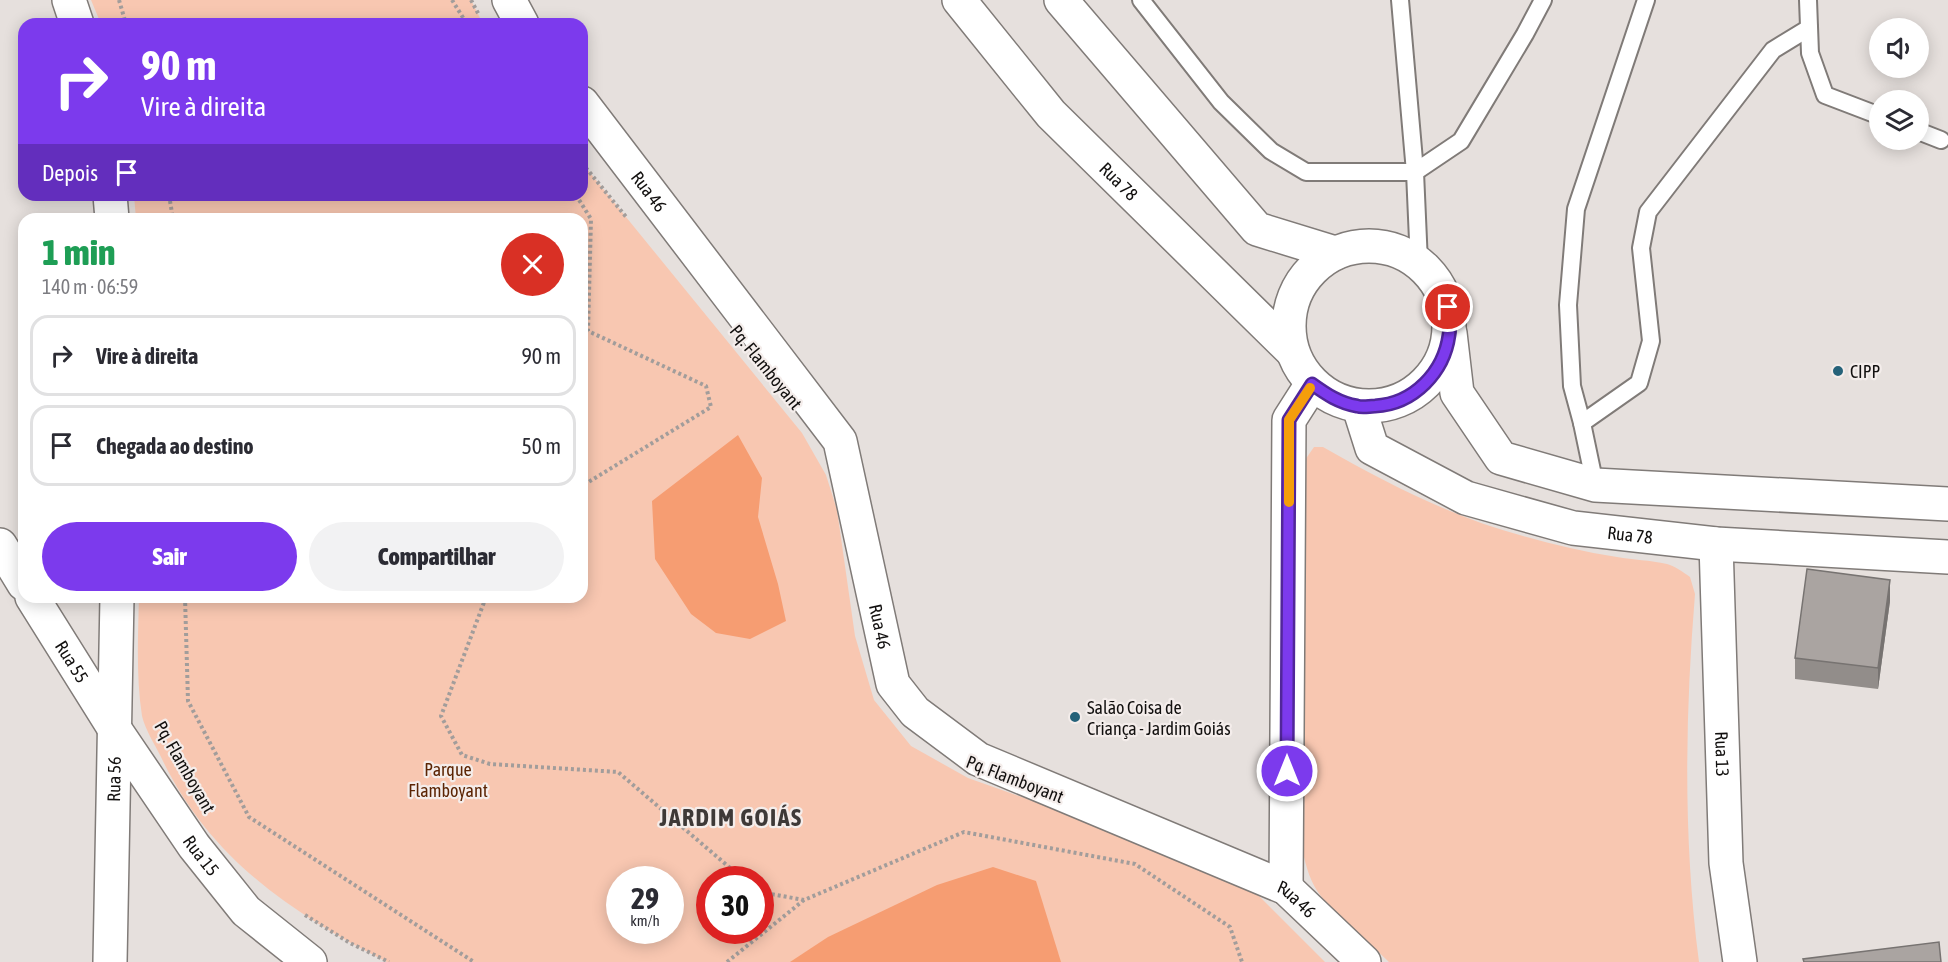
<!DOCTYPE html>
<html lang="pt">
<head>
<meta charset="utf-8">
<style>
	:root { --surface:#fff; --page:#f2f2f3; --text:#2b2b33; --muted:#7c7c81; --line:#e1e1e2; --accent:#7c3aed }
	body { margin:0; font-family:"Asap Condensed",sans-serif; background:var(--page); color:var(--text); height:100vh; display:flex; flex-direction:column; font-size:22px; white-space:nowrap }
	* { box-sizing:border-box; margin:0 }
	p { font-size:20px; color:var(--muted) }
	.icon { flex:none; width:33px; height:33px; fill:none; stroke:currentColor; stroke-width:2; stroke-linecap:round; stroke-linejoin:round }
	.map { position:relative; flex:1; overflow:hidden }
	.side { position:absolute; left:18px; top:213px; width:570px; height:390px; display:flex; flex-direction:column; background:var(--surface); border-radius:18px; box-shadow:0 3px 15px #0003 }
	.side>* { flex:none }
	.top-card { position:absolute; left:18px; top:18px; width:570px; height:183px; border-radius:18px; box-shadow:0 3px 15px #0003; background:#7c3aed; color:#fff; overflow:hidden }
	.tools { position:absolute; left:1869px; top:18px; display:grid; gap:12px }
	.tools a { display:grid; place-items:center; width:60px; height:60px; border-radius:50%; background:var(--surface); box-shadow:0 3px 15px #0003; font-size:30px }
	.speed { position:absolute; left:606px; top:866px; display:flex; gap:12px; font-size:30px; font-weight:700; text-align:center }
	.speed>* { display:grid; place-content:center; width:78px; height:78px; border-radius:50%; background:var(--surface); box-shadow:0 3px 15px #0003; line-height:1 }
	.speed small { font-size:15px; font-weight:400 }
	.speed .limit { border:9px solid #d22; background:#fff; color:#111 }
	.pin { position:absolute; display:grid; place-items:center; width:51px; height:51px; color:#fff; margin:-26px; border:3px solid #fff; border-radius:50%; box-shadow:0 2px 6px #0007 }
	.me { position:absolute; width:66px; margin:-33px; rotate:0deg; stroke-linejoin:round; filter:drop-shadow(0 0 4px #0008) }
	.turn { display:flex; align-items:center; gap:21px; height:126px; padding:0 24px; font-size:27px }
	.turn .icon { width:78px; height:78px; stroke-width:2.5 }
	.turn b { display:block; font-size:42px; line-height:51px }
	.then { display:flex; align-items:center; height:57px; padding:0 24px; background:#0003; gap:12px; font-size:22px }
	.round { display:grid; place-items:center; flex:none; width:63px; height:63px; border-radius:32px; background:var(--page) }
	.overview { display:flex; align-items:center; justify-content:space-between; height:102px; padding:0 24px }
	h1 { font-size:36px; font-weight:800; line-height:45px; color:#1e9e55 }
	.primary-button { display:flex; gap:12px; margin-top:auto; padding:12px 24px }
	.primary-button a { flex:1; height:69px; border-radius:36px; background:var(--accent); color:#fff; font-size:24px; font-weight:800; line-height:69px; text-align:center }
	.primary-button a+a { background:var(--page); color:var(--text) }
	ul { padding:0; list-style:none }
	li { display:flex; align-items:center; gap:18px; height:81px; margin:0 12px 9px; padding:0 12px; border:3px solid var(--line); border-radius:18px }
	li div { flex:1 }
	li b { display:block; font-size:22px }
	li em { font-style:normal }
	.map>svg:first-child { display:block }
	.green { fill:#f8c7b1; fill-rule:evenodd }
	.water { fill:#f69d72 }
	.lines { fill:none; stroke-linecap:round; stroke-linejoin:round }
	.lane-casing { stroke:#807b78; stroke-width:20 }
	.street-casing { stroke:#807b78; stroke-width:36 }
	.secondary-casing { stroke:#807b78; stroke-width:36 }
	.path { stroke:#a29d9b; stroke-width:4; stroke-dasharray:3 3; stroke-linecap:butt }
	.lane { stroke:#fff; stroke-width:16 }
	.street { stroke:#fff; stroke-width:33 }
	.secondary { stroke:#fff; stroke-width:33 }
	.wall { fill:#928d8a }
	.shaded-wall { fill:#777371 }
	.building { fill:#aaa4a1; stroke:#777371; stroke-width:1.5 }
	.route-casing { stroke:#51269a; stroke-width:15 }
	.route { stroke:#7c3aed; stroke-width:10 }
	.slow { stroke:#f59e0b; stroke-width:10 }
	.poi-dot { fill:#256279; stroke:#f4edeb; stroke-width:2 }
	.labels { text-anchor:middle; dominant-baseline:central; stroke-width:4.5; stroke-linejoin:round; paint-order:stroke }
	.street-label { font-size:18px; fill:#12100f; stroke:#f4edeb }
	.poi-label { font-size:18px; fill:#12100f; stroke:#f4edeb; text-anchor:start }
	.park-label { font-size:18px; fill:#5c2504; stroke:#f4edeb }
	.district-label { font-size:24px; font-weight:bold; letter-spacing:1.5px; fill:#3e3937; stroke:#f4edeb }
</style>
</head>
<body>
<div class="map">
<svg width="1948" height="962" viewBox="0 0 1948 962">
	<rect width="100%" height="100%" fill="#e6e0dd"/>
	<!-- green -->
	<g class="green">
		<path d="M91,0h380l12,24h-382z"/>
		<path d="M582,163l220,270 24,42 11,35 18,126 19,64 37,46 57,32 238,84 41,22 78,78h-938c-96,-49 -178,-104 -226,-205 -6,-12 -16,-28 -19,-41 -6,-39 -4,-80 -3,-119h443v-378h-446l-2,-24h448zM620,879h50v51h-50zM710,879h50v51h-50z"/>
		<path d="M1314,447h9c63,36 129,70 200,89 31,9 62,16 94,21 16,3 33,3 50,7 8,2 16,8 23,13l5,17c-10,123 -12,245 4,368h-310l-65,-62c-11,-13 -16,-26 -20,-43l1,-397z"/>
	</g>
	<!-- water -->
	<g class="water">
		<path d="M738,435l24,43 -4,39 20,67 8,37 -36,18 -34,-6 -25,-19 -36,-55 -3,-58z"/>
		<path d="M993,867l43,14 25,81h-271l38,-25 109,-52z"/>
	</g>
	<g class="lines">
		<defs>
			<g id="lane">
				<path d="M1141,0l80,102 50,49 35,21h109l46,-31 64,-107 18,-34"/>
				<path d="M1400,0l15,172 4,91"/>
				<path d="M1808,0l2,53 15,42 55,21"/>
				<path d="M1918,131l23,9"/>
				<path d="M1582,423l57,-40 12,-42 -10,-93 7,-36 125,-162 36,-22"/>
				<path d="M1595,485l-13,-62 -10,-37 -4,-81 8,-96 70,-209"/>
			</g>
			<g id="street">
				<path d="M69,0l8,24"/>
				<path d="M509,0l13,24"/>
				<path id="s1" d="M582,103l258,338 53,243 22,28 63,47 308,129 78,74"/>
				<path d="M110,195l2,24"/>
				<path id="s2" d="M1716,544l10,319 14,99"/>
				<path d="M0,545l24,39"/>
				<path id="s3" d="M32,597l82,131 80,118 52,65 64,51"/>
				<path d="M1286,888l3,-468 23,-36"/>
				<path id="s4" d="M110,962l7,-365"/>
			</g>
			<g id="secondary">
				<path id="s5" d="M959,0l92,114 240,236"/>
				<path d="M1061,0l196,229 78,24"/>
				<circle cx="1369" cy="326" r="80"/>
				<path d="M1450,333l7,60 44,65 94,27 353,19"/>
				<path id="s6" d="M1359,407l13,41 94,50 107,30 143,16 232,13"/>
			</g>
		</defs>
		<!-- lane casing -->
		<use href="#lane" class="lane-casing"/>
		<!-- street casing -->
		<use href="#street" class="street-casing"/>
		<!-- secondary casing -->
		<use href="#secondary" class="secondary-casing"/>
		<!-- path -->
		<g class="path">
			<path d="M119,0l7,24"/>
			<path d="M452,0l15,24"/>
			<path d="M471,0l8,15"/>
			<path d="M582,163l45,55"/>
			<path d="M169,195l4,24"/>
			<path d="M576,195l15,24 -3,112 118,55 5,21 -129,79"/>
			<path d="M185,597l3,104 61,116 225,145"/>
			<path d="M486,597l-45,119 21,39 28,9 128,8 125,107"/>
			<path d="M760,892l44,8 160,-68 171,32 95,63 12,35"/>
			<path d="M305,915l45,28 39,19"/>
			<path d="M727,962l77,-62"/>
		</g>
		<!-- lane -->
		<use href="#lane" class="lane"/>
		<!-- street -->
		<use href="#street" class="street"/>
		<!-- secondary -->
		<use href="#secondary" class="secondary"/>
	</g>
	<!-- wall -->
	<path class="wall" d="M1890,601l-12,88 -83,-10v-21z"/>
	<!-- shaded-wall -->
	<path class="shaded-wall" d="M1890,580v21l-12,88v-21z"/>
	<!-- building -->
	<g class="building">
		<path d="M1807,569l83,11 -12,88 -83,-10z"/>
		<path d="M1939,942l2,20h-137l-1,-3z"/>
	</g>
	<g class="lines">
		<defs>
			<path id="route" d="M1287,771l2,-351 23,-36c14,10 27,19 45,22 6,2 12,0 18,0 39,-2 69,-34 74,-71 2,-9 -1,-19 -1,-28"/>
		</defs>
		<!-- route casing -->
		<use href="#route" class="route-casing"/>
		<!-- route -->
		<use href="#route" class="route"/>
		<!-- slow -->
		<path class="slow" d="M1289,502v-82l21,-32"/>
	</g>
	<!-- markers -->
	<g class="poi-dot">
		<circle cx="1838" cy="371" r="6"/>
		<circle cx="1075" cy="717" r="6"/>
	</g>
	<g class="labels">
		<!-- street labels -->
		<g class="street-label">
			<text stroke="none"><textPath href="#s5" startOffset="242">Rua 78</textPath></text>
			<text stroke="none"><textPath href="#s1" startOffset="111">Rua 46</textPath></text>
			<text transform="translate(766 367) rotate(51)">Pq. Flamboyant</text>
			<text stroke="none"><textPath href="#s6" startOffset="318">Rua 78</textPath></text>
			<text stroke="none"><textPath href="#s1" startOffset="615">Rua 46</textPath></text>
			<text stroke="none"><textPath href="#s3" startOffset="76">Rua 55</textPath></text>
			<text stroke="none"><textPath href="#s2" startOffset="210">Rua 13</textPath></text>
			<text transform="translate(185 767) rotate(60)">Pq. Flamboyant</text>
			<text stroke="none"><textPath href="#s4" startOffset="183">Rua 56</textPath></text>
			<text transform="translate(1015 779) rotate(21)">Pq. Flamboyant</text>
			<text stroke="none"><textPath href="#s3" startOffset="309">Rua 15</textPath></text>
			<text stroke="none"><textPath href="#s1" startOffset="1137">Rua 46</textPath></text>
		</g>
		<!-- poi labels -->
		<g class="poi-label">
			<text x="1850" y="371">CIPP</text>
			<text x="1087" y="707">Salão Coisa de<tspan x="1087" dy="21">Criança - Jardim Goiás</tspan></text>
		</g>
		<!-- park labels -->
		<g class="park-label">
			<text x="448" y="769">Parque<tspan x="448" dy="21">Flamboyant</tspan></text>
		</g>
		<!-- district labels -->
		<g class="district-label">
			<text x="731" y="817">JARDIM GOIÁS</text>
		</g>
	</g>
</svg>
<div class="tools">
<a><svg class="icon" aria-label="sound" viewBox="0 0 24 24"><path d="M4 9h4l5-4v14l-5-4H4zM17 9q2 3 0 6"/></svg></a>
<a><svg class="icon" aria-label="layers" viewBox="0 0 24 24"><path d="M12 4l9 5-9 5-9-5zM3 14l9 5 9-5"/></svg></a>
</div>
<div class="speed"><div>29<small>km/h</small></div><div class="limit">30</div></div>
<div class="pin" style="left:1448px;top:307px;background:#d93025"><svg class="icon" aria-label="arrive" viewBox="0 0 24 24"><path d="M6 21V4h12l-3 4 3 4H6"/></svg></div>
<svg class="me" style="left:1287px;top:771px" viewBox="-20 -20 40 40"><circle r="17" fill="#7c3aed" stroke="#fff" stroke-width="3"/><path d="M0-11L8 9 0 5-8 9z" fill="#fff"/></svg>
<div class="top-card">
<div class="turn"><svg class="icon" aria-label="right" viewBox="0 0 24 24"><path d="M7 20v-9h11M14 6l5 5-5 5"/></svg><div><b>90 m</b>Vire à direita</div></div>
<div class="then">Depois<svg class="icon" aria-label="arrive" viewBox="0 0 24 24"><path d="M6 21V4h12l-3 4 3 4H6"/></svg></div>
</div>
<section class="side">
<div class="overview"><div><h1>1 min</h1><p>140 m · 06:59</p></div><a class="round" style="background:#d93025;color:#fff"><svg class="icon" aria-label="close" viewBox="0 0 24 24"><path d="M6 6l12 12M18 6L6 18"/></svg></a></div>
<ul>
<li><svg class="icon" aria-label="right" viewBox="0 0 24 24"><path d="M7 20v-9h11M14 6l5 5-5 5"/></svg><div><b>Vire à direita</b></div><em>90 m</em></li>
<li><svg class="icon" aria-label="arrive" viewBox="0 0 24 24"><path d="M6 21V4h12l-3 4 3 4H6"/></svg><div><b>Chegada ao destino</b></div><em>50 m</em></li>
</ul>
<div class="primary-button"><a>Sair</a><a>Compartilhar</a></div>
</section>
</div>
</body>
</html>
